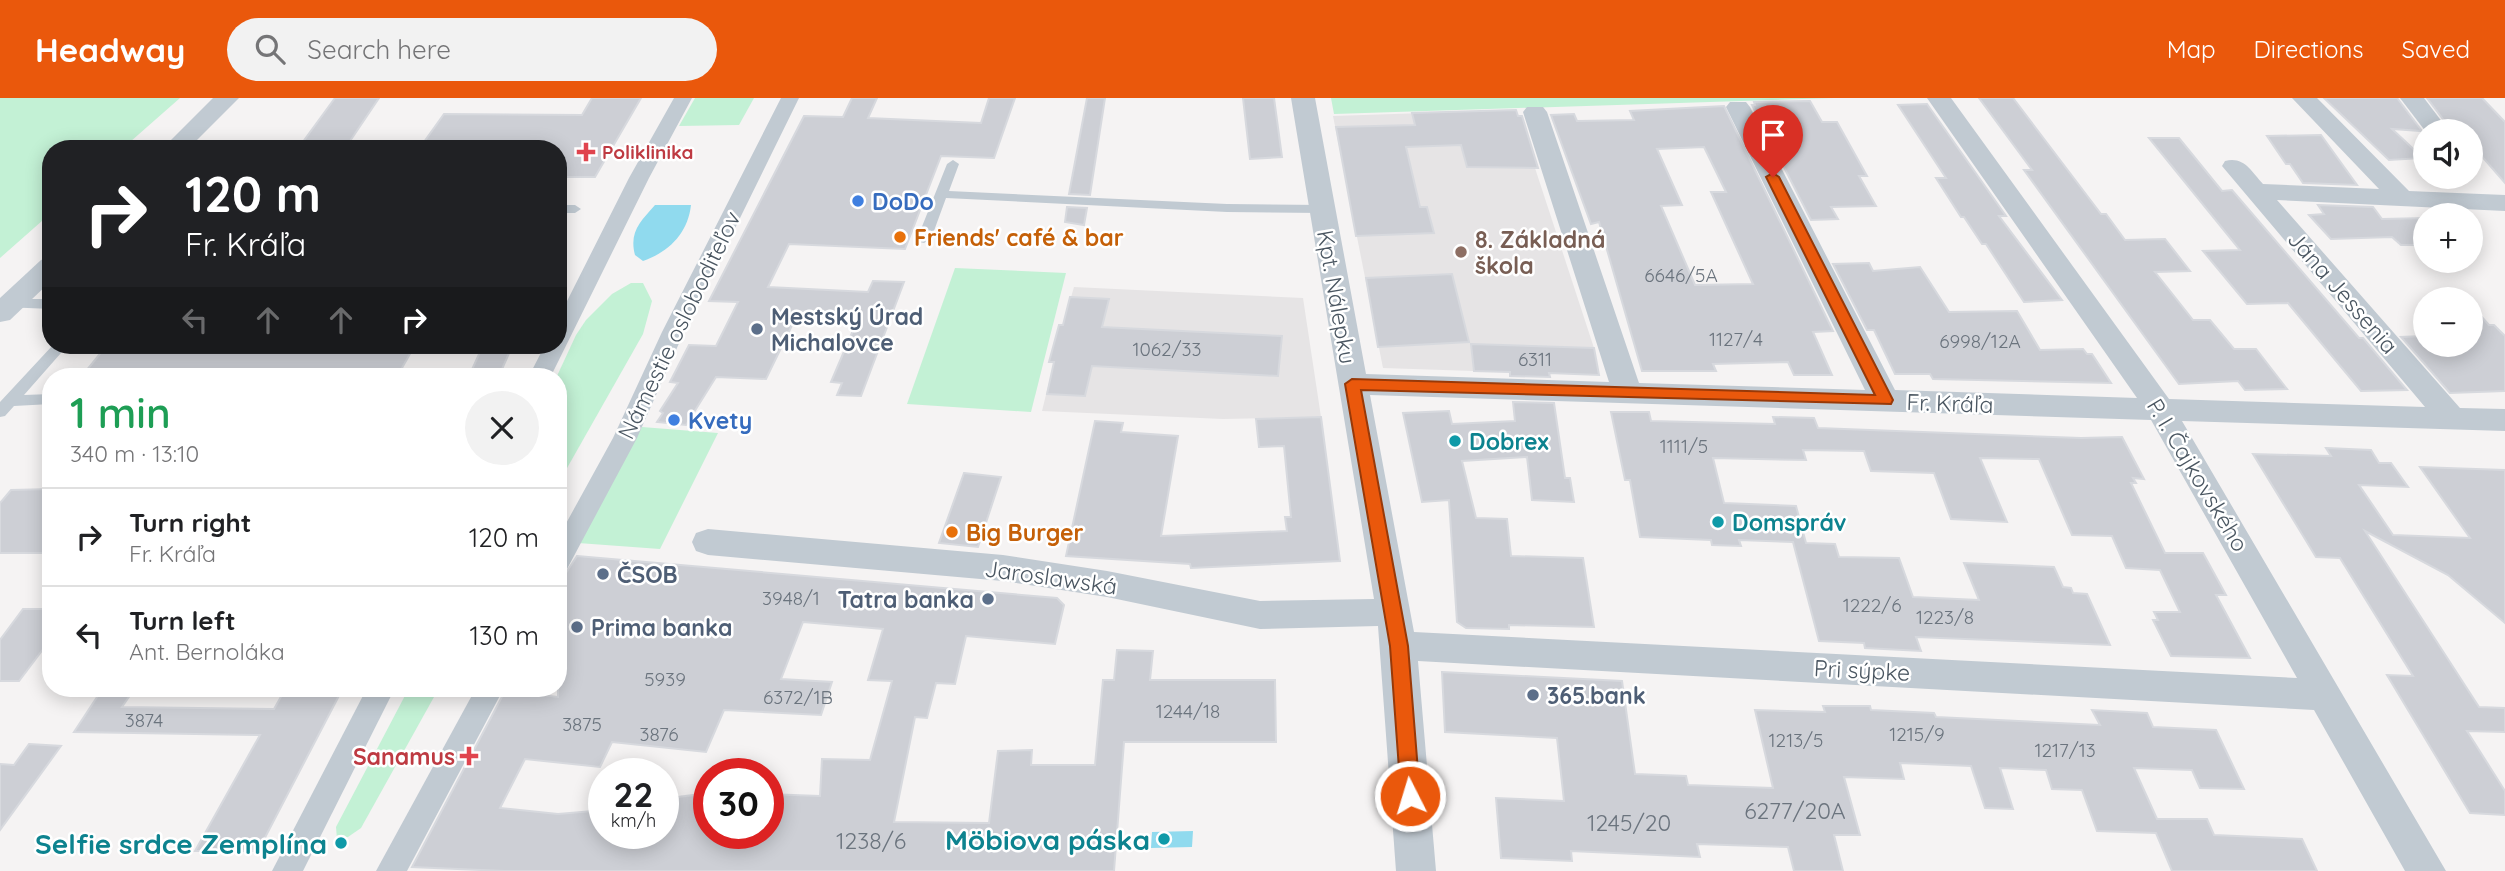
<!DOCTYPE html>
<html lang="en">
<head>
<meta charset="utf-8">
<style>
	:root { --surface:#fff; --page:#f2f2f2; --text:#202124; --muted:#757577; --line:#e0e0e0; --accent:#ea580c }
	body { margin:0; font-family:Quicksand,sans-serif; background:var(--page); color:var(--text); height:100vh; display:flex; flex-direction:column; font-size:26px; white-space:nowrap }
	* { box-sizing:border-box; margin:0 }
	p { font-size:23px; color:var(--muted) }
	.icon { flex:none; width:38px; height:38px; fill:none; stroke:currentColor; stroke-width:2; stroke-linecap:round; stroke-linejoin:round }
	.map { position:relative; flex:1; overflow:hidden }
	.sheet { position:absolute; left:42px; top:270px; width:525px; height:329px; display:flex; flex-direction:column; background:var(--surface); border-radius:28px; box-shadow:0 4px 18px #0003 }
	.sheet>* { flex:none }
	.banner { position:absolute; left:42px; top:42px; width:525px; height:214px; border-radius:28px; box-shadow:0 4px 18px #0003; background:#202124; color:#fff; overflow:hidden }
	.controls { position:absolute; left:2413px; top:21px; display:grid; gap:14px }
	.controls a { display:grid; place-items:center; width:70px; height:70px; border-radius:50%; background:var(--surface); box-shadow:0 4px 18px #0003; font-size:35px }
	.speed { position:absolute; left:588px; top:660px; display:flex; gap:14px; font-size:35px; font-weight:700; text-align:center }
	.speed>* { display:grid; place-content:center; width:91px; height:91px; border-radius:50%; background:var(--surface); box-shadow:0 4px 18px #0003; line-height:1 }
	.speed small { font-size:18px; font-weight:400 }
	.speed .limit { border:10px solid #d22; background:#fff; color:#111 }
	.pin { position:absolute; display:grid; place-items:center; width:60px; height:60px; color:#fff; margin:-72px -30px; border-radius:50% 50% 50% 0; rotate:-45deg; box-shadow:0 0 7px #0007 }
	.pin .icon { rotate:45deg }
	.me { position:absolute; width:77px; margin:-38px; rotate:355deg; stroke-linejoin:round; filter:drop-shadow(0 0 5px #0008) }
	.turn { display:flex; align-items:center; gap:24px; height:147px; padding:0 28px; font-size:32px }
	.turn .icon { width:91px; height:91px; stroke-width:2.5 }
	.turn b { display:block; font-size:49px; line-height:60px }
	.lanes { display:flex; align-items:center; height:66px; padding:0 28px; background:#0003; justify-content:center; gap:35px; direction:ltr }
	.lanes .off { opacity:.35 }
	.round { display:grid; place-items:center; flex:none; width:74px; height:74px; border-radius:37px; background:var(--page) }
	.overview { display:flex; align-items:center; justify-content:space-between; height:119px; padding:0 28px }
	h1 { font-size:42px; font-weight:600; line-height:52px; color:#1e9e55 }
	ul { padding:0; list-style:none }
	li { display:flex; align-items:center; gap:21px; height:98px; padding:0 28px; border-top:2px solid var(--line) }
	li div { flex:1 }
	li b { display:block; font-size:26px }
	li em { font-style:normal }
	header { display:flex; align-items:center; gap:42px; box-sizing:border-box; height:98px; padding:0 35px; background:var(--accent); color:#fff }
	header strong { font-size:33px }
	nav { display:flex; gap:38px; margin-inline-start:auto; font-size:24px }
	.search { width:490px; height:63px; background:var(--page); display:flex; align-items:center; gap:18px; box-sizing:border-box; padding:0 24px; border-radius:38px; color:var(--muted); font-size:26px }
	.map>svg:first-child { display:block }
	.education { fill:#e6e4e5 }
	.green { fill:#c3f1d5 }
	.water { fill:#90daee }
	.building { fill:#cdcfd5; stroke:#d7d9de; stroke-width:2; fill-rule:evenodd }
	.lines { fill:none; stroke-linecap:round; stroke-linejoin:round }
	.service { fill:#c1cad2; fill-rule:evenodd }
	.pedestrian { fill:#c1cad2; fill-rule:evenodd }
	.minor { fill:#c1cad2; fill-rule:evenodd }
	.route { fill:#ea580c; stroke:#983908; stroke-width:2 }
	.health-dot { fill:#e0444e; stroke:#fff; stroke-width:2.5 }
	.shop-dot { fill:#3f7fe0; stroke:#fff; stroke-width:2.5 }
	.food-dot { fill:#e8710a; stroke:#fff; stroke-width:2.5 }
	.education-dot { fill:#8d6e63; stroke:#fff; stroke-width:2.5 }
	.service-dot { fill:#5c6f8a; stroke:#fff; stroke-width:2.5 }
	.culture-dot { fill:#0f9aa8; stroke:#fff; stroke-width:2.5 }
	.labels { text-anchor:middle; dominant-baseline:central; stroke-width:5; stroke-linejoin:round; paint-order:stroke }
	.far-health-label { font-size:19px; font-weight:bold; fill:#be3a42; stroke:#fff; text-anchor:start }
	.number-label { font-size:19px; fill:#6b747e }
	.shop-label { font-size:23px; font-weight:bold; fill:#366cbe; stroke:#fff; text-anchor:start }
	.food-label { font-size:23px; font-weight:bold; fill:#c56008; stroke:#fff; text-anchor:start }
	.education-label { font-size:23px; font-weight:bold; fill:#785e54; stroke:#fff; text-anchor:start }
	.street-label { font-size:23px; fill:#4a5661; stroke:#fff }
	.service-label { font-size:23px; font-weight:bold; fill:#4e5e75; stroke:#fff; text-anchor:start }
	.culture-label { font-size:23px; font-weight:bold; fill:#0d838f; stroke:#fff; text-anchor:start }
	.health-label { font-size:23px; font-weight:bold; fill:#be3a42; stroke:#fff; text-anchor:end }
	.near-number-label { font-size:23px; fill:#6b747e }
	.near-culture-label { font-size:28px; font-weight:bold; fill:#0d838f; stroke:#fff; text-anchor:end }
</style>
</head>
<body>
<header>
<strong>Headway</strong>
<div class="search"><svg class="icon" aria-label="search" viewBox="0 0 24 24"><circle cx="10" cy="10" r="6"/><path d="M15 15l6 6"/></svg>Search here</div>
<nav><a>Map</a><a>Directions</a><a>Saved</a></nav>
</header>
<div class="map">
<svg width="2505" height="773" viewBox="0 0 2505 773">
	<rect width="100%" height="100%" fill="#f5f3f3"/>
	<!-- education -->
	<g class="education">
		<path d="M1516,12l78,238 5,27 -216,-7 -50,-252z"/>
		<path d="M1074,189l229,11 18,119 -98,2 -181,-8 12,-49h-5l10,-37h4z"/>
	</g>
	<!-- green -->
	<g class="green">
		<path d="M0,0h180l-58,51h-71v64l-51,45z"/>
		<path d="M695,0h59l-15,27 -60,1z"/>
		<path d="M1331,0h503l-500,16z"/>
		<path d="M955,170l111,5 -35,139 -124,-8z"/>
		<path d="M631,185h12l9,18 -9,33 -85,150 -1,-108 19,-41 10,-15 26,-26z"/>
		<path d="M642,329l76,6 -58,116 -82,-6z"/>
		<path d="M409,590h30l-78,140 -13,9 -11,2 -1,-12z"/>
	</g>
	<!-- water -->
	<g class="water">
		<path d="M655,107h36c-3,28 -22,47 -48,56l-8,-6c-6,-23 5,-33 20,-50z"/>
		<path d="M1193,733l-1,16 -41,1 1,-16z"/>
	</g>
	<!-- building -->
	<g class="building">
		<path d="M335,0h44l-31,46 -48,2z"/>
		<path d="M592,0h49l-46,79h-37v-28h-139l25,-35 138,1z"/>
		<path d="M852,0h25l-9,20 113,5 8,-25h26l-21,60 -53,-2 -36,93 -116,-5 -21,43 100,5 5,-11 31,1 -43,114 -24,-1 5,-12 -11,-1 29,-68 -61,-3 -33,68 -50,-2 -30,48 -29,-3 6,-9 -3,-2 18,-28 -8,-1 19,-37 27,1 22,-44 -29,-1 95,-185 39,1z"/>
		<path d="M1087,0h18l-15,97 -21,-1z"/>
		<path d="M1243,0h31l8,59 -32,2z"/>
		<path d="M1979,0h34l88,116h5l19,26 40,-1 25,32 -35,1 38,48h17l24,29h22l31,40 -42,1 -7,-9 -59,3 -155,-214h8z"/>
		<path d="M2324,0h73l25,33 -30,-2 31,29 -34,2z"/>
		<path d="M2427,0h55l23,24v61l-34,-39v-13h-19z"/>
		<path d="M1810,3l12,21h15l30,54h-8l17,30 -45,1 7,12 -27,1 -59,-115h3l-1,-3z"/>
		<path d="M1927,6l79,112h-7l63,84 -38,2 -38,-58h-4l-18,-27h-3l-25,-39h10l-48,-73z"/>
		<path d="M1724,8l109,225 -20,1 19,43h-38l-6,-13 -75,2 3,7h-74l-43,-149 -8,2 -40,-109 23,-1 3,7 57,-1 -4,-9zM1704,49l22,45h-15l42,92 -58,1 -34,-79 21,-1 -25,-56z"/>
		<path d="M1516,12l2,6h4l16,52 -71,-1 -6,-22 -55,2 14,60h7l7,26 -78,3 -20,-109 79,-2 -3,-12z"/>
		<path d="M2321,37l36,50 -54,-2 -13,-19h-4l-19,-28z"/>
		<path d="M2149,40h30l43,53 10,-1 127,148h4l44,52 -46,1 -73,-88 -41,1 -44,-53 37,-1z"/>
		<path d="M2318,107l55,2 9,12 44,-1v27h-25l-9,-8 -61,2 -22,-24 15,-1z"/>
		<path d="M1067,109l20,1 -3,17 -19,-3z"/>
		<path d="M1869,165l4,8 47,-4 29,45 68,-1 23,39 43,-1 4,5h5l19,29 -178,-4 -3,-5h-35l-21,-44h-7l-34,-66z"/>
		<path d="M1452,176l17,68 -91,5 -12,-69z"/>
		<path d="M1070,199l39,2 -7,28 180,9 -4,40 -186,-10 -7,30 -38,-2 7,-32h-5l10,-37h4z"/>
		<path d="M2471,207l18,20h5l11,11v55l-55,2 -49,-56 23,-1 2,9h45z"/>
		<path d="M1471,246l123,4 5,27 -50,-2 1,4 -40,-1v-4l-36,-1z"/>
		<path d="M107,247h308l-17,30 -316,1z"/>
		<path d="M510,253l-11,25h-30l11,-24z"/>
		<path d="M1513,304l41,1 11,75h5l4,24 -42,-2 -5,-43 -65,4 14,57 31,1 4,37 72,2 11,69 -85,-2v4l-43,-1 -9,-6 -8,-122 -27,2 -19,-89 46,-2 3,13 63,-3z"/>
		<path d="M1611,314h38l2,9 124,3 -2,-7 41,1 4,10 263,10 41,-1 22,42 -11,-1 3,5h-5l34,70h38l23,42h-10l34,63 -79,-2 -18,-36h5l-4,-8h26l-20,-42 -34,-2 -14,-32 -40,-1 -33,-76 -59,-1 27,64 -56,-3 -17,-46 -63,-2 -7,-20 -61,-1 3,10 -93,-2 11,45 72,3 10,37 29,1 4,13 60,1 14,39 66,3 -15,-37 90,4 9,20 8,1 2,5 14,1 23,51 -194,-8 5,14 -56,-3 -1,-5 -45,-2 -26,-99 -54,-2 2,6 -29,-1 -1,-5 -71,-3 -10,-57h-5z"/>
		<path d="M1321,319l19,144 -149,7 -1,-4 -124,-8 29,-135 28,2 -2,9 57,4 -17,100 126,-5 -2,-14h6l-7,-71 -25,1 -3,-28z"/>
		<path d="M2326,350l45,2 8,13h12l17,24 -49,-2 34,50 77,3 -50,-71 85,3v153l-57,-48 -83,-44 114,176 26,1v24l-38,-1 38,60v24l-35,-2 -83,-138 26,1 -73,-118 -24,-1 -63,-103 78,2z"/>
		<path d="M964,375l37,4 -23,70 -39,-4z"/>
		<path d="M51,391v64h-51v-50l11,-13z"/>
		<path d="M577,458l480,42 7,7 -9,39 -89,-8 -11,48 -19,-1 -9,35 -12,-1 -21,105 95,1 9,-72 34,-1 -1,15h64l8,-85h11l3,-30 36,1 -3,29h125l1,62h-152l-10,129h-610l-92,-4 93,-176 53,6v-112zM803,524l80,7 -15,51 24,1 -22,79 -48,-1 -2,37 -52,-2v39h-59v-40l-46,6v34h-59v-23l-46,4 -58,-6 25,-49 75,8 12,-25 94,10 18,-42 97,5 11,-33 -51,-3z"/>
		<path d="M23,511h28v39h-7l-25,33h-19v-41z"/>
		<path d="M1442,574l180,9 13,93 51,2 2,9 85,3 -18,-78 70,2 -2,-6h47l1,4 63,3 2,4 164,8 -8,-15 55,3 6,14 63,3 28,59 -44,-1 -8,-18 -58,-2 23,51h50l7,16 88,4 15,32h-145l-16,-38 -59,-2 -15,-41 -30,-1 -6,-19 -46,-2 13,41 -28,-1 -14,-42 -71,-3 4,16 -60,-2 16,58h-26l9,36h-49l-6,-24 -91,-3 3,13 -129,-6 1,10 -71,-3 -5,-60 68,3 -7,-63 -112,-6z"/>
		<path d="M103,590h32l-13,19 152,2 12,-21h57l-85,163h-63l65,-116 -186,-3z"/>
		<path d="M29,646l32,2 -61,84v-66l14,1z"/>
	</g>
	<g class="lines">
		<!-- service -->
		<g class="service">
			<path d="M953,62l6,4 -10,27 278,13 95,1 6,4 -6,4 -95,-1 -281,-14 -15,41 -7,4 -5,-1 -2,-3 30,-75z"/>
			<path d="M558,107h17l6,4 -6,4h-17z"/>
			<path d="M9,201h42v10l-47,-2 -2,-3 2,-3z"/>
			<path d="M53,247h15l-44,50 27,-1v10l-37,2 -9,10 -5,1v-15z"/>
		</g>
		<!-- pedestrian -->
		<g class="pedestrian">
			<path d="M674,0h18l-43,80 -98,198h-22l16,-31h13v-26l71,-141z"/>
			<path d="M781,0h18l-115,234 -47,106 -70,131 -9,3v-34l55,-100 49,-106z"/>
			<path d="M367,590h28l-92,183h-31z"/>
			<path d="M476,590h28l-97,183h-31z"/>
		</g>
		<!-- minor -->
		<g class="minor">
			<path d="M213,0h26l-51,51h-26z"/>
			<path d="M1291,0h24l51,276 243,8 -86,-270 4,-5h16l4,5 92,271 226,7 -139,-283 4,-5h16l4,5 145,283 242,8 -210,-300h24l218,301 256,8 -203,-241 3,-5c19,-5 26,10 38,23l116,5 -87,-91h25l92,93 96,4v16l-228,-11 183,208 45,1v22l-323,-10 264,450h-41l-91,-161 -896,-49 18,210h-40l-18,-245 -118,3 -153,-32 -104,-16 -295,-26 -12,-4 -4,-9 4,-9 12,-4 295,26 104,16 153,30 114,-2zM1370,297l781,25 146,258 -883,-46z"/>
			<path d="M2400,0h24l25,33 -23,1z"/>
			<path d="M51,159v24l-41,39 -10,2v-24l41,-38z"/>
		</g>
	</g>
	<!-- route -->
	<path class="route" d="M1773,75l6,4 114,223 -2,4 -530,-14 47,256 12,150 -3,6 -7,2 -6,-2 -3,-6 -11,-150 -45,-262 7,-5 523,16 -109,-218z"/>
	<!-- markers -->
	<g class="health-dot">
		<path d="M582.5 43.5h7v7h7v7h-7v7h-7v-7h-7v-7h7z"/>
		<path d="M465.5 647.5h7v7h7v7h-7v7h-7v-7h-7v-7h7z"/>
	</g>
	<g class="shop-dot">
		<circle cx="858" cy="103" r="7"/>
		<circle cx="674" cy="322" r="7"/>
	</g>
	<g class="food-dot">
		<circle cx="900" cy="139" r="7"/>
		<circle cx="952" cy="434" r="7"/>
	</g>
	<circle class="education-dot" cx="1461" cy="154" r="7"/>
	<g class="service-dot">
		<circle cx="757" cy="231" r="7"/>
		<circle cx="603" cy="476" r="7"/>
		<circle cx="988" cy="501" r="7"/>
		<circle cx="577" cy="529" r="7"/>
		<circle cx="1533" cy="597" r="7"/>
	</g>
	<g class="culture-dot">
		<circle cx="1455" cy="343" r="7"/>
		<circle cx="1718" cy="424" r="7"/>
		<circle cx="1164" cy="741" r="7"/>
		<circle cx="341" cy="745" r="7"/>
	</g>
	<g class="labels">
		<!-- far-health labels -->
		<g class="far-health-label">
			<text x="602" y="54">Poliklinika</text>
		</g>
		<!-- number labels -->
		<g class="number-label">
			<text x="1681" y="177">6646/5A</text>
			<text x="1736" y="241">1127/4</text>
			<text x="1980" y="243">6998/12A</text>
			<text x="1167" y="251">1062/33</text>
			<text x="1535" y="261">6311</text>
			<text x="1684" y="348">1111/5</text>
			<text x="791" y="500">3948/1</text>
			<text x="1872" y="507">1222/6</text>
			<text x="1945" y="519">1223/8</text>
			<text x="665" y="581">5939</text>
			<text x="798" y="599">6372/1B</text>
			<text x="1188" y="613">1244/18</text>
			<text x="144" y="622">3874</text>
			<text x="582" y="626">3875</text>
			<text x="659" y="636">3876</text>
			<text x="1917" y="636">1215/9</text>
			<text x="1796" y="642">1213/5</text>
			<text x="2065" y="652">1217/13</text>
		</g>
		<!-- shop labels -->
		<g class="shop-label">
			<text x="872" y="103">DoDo</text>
			<text x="688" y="322">Kvety</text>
		</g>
		<!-- food labels -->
		<g class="food-label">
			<text x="914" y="139">Friends' café &amp; bar</text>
			<text x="966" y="434">Big Burger</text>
		</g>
		<!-- education labels -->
		<g class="education-label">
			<text x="1475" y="141">8. Základná<tspan x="1475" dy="26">škola</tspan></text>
		</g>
		<!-- street labels -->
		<g class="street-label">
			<text transform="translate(2343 194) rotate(49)">Jána Jessenia</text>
			<text transform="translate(1337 199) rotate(80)">Kpt. Nálepku</text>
			<text transform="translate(679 227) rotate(-64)">Námestie osloboditeľov</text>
			<text transform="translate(1950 305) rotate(2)">Fr. Kráľa</text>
			<text transform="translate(2198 377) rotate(59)">P. I. Čajkovského</text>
			<text transform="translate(1051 479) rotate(8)">Jaroslawská</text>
			<text transform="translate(1862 572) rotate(3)">Pri sýpke</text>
		</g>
		<!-- service labels -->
		<g class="service-label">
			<text x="771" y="218">Mestský Úrad<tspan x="771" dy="26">Michalovce</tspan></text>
			<text x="617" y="476">ČSOB</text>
			<text x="974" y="501" text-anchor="end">Tatra banka</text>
			<text x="591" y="529">Prima banka</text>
			<text x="1547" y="597">365.bank</text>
		</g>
		<!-- culture labels -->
		<g class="culture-label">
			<text x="1469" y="343">Dobrex</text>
			<text x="1732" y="424">Domspráv</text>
		</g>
		<!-- health labels -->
		<g class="health-label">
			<text x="455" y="658">Sanamus</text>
		</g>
		<!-- near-number labels -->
		<g class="near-number-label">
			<text x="1795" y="712">6277/20A</text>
			<text x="1629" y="724">1245/20</text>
			<text x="871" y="742">1238/6</text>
		</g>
		<!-- near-culture labels -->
		<g class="near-culture-label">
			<text x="1150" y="741">Möbiova páska</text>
			<text x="327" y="745">Selfie srdce Zemplína</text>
		</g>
	</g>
</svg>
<div class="controls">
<a><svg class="icon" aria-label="sound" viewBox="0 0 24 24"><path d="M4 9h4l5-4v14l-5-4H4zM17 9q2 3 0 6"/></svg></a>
<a>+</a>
<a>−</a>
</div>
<div class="speed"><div>22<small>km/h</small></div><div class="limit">30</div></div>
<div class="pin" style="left:1773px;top:79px;background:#d93025"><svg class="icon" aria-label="arrive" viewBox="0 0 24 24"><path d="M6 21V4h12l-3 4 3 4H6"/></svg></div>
<svg class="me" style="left:1410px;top:698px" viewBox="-20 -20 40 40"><circle r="17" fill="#ea580c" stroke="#fff" stroke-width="3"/><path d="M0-11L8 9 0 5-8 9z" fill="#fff"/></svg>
<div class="banner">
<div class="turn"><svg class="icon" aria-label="right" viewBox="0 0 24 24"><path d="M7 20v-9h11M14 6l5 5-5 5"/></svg><div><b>120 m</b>Fr. Kráľa</div></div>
<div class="lanes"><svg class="icon off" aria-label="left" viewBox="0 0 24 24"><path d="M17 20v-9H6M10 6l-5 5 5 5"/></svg><svg class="icon off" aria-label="ahead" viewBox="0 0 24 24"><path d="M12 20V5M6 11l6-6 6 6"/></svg><svg class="icon off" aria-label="ahead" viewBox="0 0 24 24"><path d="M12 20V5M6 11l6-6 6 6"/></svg><svg class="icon" aria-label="right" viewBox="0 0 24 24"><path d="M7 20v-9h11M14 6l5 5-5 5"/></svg></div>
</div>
<section class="sheet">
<div class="overview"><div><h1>1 min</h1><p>340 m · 13:10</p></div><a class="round"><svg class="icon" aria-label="close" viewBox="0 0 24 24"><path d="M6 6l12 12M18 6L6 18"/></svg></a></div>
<ul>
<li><svg class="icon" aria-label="right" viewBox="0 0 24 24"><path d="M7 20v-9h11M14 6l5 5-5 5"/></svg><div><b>Turn right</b><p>Fr. Kráľa</p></div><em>120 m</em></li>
<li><svg class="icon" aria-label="left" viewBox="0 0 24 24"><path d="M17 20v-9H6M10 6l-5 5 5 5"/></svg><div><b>Turn left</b><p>Ant. Bernoláka</p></div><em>130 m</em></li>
</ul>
</section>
</div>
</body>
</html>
